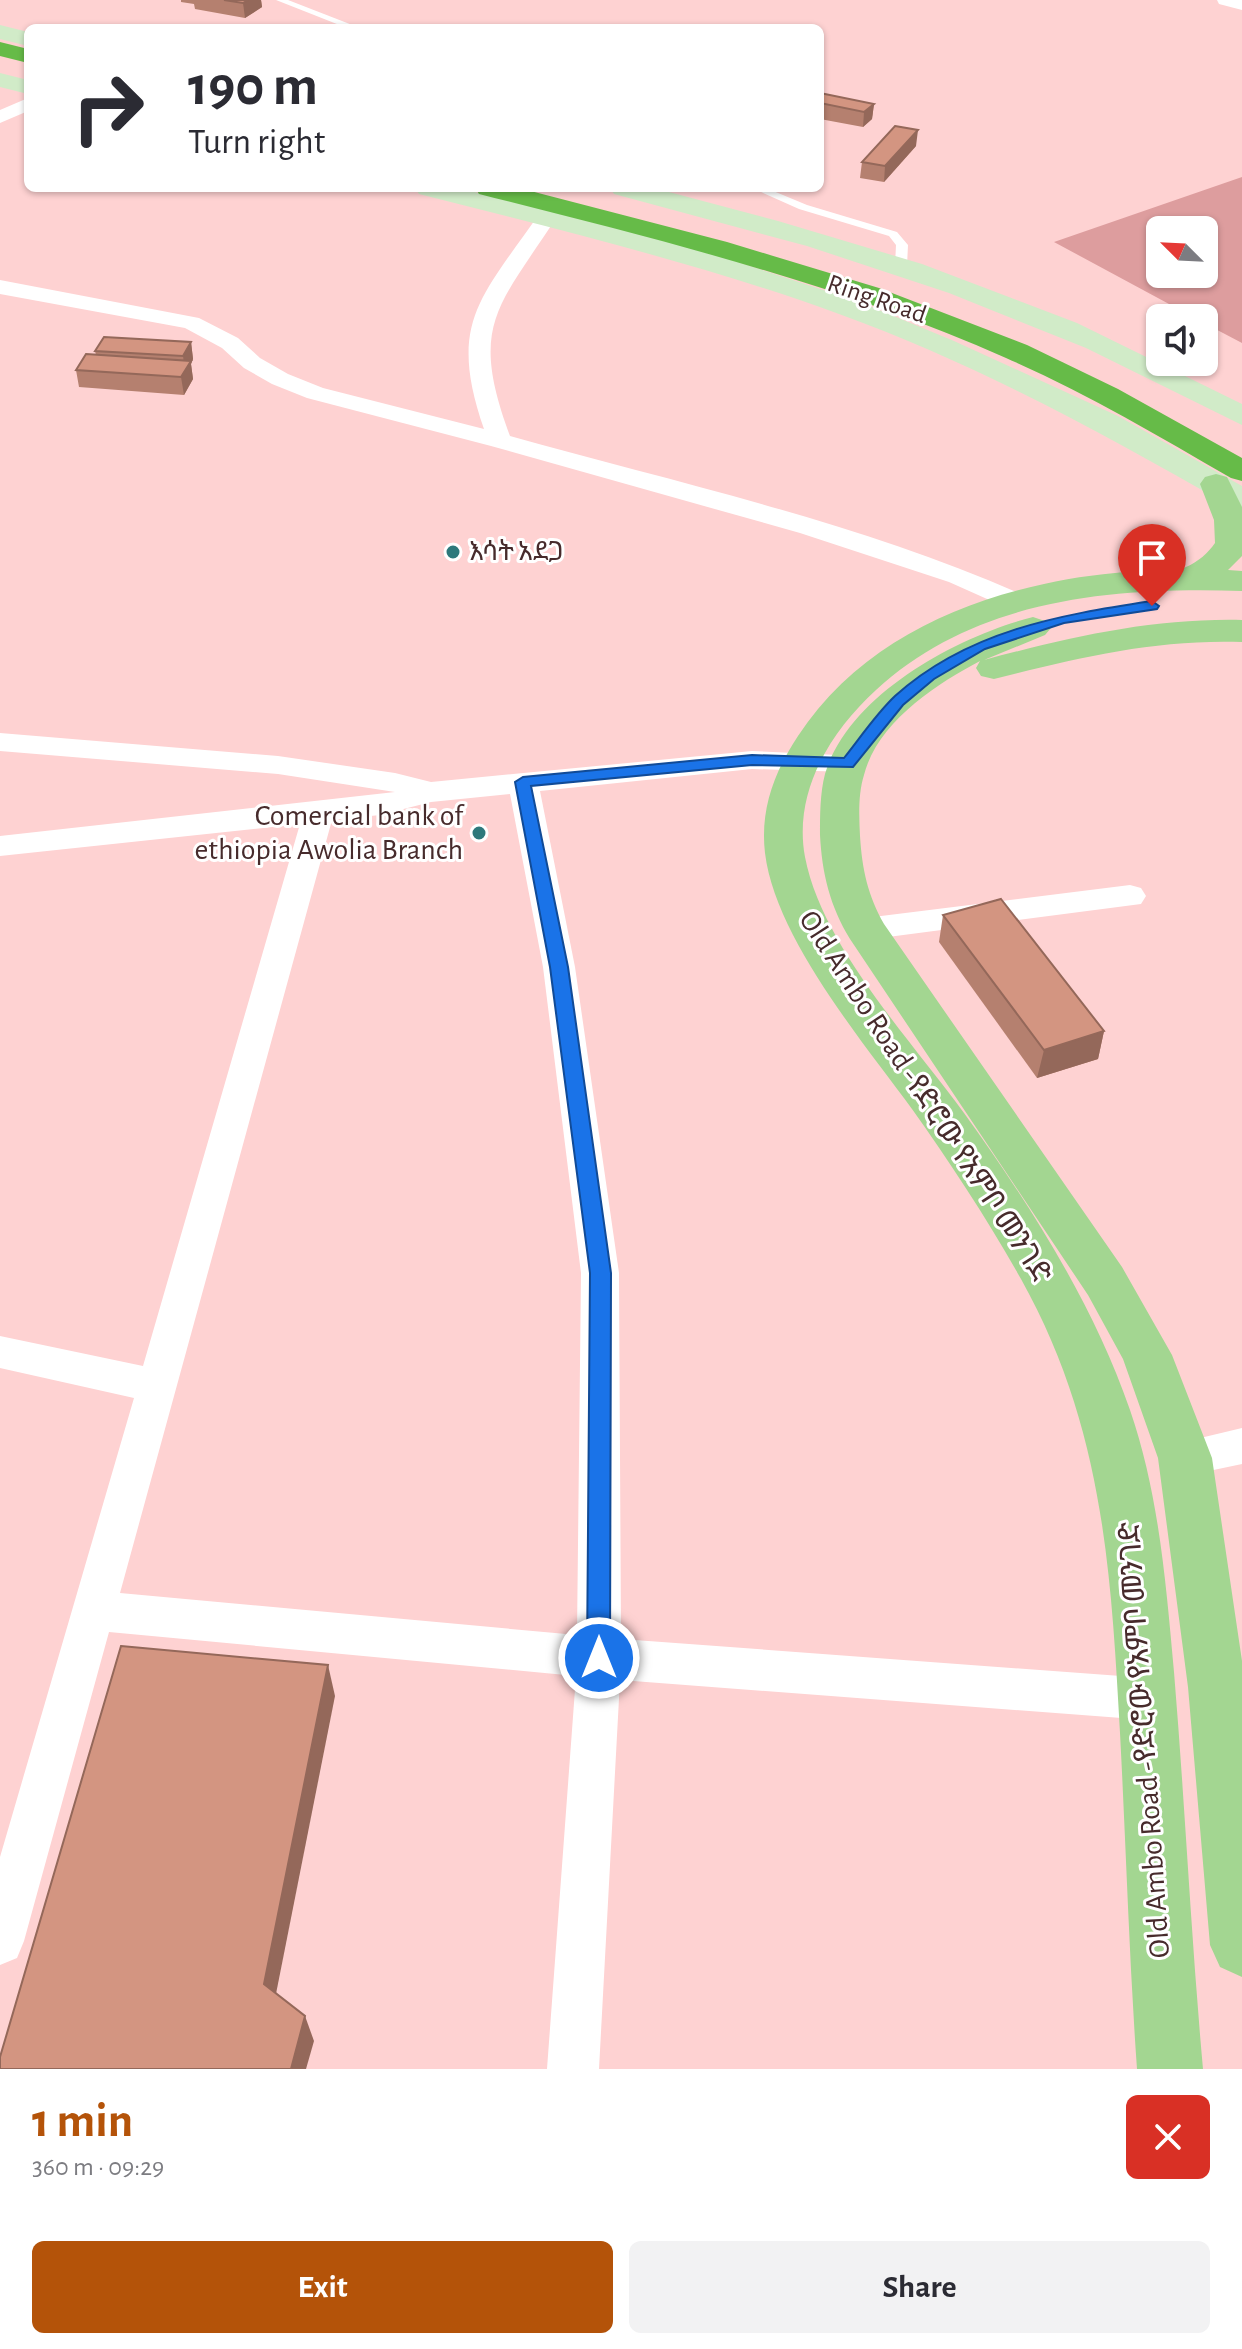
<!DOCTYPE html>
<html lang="en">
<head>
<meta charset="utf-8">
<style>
	:root { --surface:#fff; --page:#f2f2f3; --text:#2b2b33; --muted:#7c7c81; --accent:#b45309 }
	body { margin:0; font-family:"Alegreya Sans","Noto Sans Ethiopic",sans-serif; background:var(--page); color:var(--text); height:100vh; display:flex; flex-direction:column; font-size:30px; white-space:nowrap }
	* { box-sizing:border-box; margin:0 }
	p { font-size:26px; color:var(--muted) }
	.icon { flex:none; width:44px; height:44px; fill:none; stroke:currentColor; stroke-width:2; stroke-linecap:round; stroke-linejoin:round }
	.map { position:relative; height:2069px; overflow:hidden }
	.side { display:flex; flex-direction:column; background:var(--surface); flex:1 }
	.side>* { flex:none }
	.hud { position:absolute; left:24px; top:24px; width:800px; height:168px; border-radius:12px; box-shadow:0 2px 6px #0004; background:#fff; color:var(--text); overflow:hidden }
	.needle { width:52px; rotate:294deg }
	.buttons { position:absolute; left:1146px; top:216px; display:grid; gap:16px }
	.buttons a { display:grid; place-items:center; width:72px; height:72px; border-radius:12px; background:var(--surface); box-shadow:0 2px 6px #0004; font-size:40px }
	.pin { position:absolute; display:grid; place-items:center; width:68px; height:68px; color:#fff; margin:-82px -34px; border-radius:50% 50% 50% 0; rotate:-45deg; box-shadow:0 0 8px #0007 }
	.pin .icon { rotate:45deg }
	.me { position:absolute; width:88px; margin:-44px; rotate:0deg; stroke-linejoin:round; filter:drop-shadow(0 0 6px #0008) }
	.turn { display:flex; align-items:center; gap:28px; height:168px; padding:0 32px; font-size:36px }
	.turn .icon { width:104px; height:104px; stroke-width:2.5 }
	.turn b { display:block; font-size:56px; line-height:68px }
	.round { display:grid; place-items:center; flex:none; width:84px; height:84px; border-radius:12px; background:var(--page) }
	.overview { display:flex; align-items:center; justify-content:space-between; height:136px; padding:0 32px }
	h1 { font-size:48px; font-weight:700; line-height:60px; color:var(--accent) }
	.button { display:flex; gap:16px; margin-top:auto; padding:16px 32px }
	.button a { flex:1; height:92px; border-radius:12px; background:var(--accent); color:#fff; font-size:32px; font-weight:700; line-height:92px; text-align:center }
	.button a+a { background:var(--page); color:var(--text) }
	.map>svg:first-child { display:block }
	.green { fill:#dd9d9e; fill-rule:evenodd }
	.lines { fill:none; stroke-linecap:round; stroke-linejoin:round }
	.lane { fill:#fff; fill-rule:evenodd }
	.street { fill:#fff; fill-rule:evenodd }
	.secondary { fill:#d1ebc8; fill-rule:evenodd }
	.primary { fill:#a3d691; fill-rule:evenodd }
	.highway { fill:#66bb48; fill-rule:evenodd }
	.wall { fill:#b5806f }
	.shaded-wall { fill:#94685a }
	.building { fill:#d39581; stroke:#94685a; stroke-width:2 }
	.route { fill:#1a73e8; stroke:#114b97; stroke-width:2 }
	.poi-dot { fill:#2e787b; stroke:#fff; stroke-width:3 }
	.labels { text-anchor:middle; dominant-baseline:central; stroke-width:6; stroke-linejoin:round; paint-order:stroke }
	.far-street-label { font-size:26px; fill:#472b2c; stroke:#fff }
	.far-poi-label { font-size:26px; fill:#472b2c; stroke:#fff; text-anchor:start }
	.poi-label { font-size:30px; fill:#472b2c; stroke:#fff; text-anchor:end }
	.street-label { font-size:30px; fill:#472b2c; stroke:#fff }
</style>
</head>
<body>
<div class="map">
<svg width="1242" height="2069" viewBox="0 0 1242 2069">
	<rect width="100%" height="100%" fill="#fed2d2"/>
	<!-- green -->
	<path class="green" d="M1242,177v166l-38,-20v-5h-9l-141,-76zM1160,230h44v44h-44z"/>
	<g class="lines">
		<!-- lane -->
		<g class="lane">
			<path d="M276,0h12l72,28h-13z"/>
			<path d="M752,188h14l41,17 90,27 11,13 -1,21 -6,3 -6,-3 1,-21 -7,-9 -90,-27z"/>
		</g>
		<!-- street -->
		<g class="street">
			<path d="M1217,0h25v10l-23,-6z"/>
			<path d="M28,98v13l-28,12v-13z"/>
			<path d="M546,212l10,6c-59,91 -87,107 -46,218 172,48 351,87 513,159l4,6 -4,6h-18l-56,-25 -149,-49 -309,-87 -184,-48 -35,-14 -28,-16 -22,-20 -37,-20 -185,-34v-14l199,38 39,20 22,20 28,16 35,14 161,41c-37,-106 -3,-131 55,-215z"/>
			<path d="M0,733l278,23 117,17 36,9 321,-31 106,5 5,7 -5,7 -10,2 -96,-3 -212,22 35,176 44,306 2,366 527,39 16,6 6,15 -6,15 -16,6 -528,-40 -21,389h-52l29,-393 -467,-44 -85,309 -7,17 -17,7v-108l134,-459 -134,-30v-32l143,30 157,-542 -300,32v-20l395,-44 -117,-18 -278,-23zM510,794l33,173 38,306 -4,362 -457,-42 212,-773 48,-5 51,-13z"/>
			<path d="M1130,885l11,3 5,8 -5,8 -276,36 -11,-3 -5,-8 5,-8 11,-3z"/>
			<path d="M1242,1428v36l-57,12 -14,-5 -6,-13 6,-13z"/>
		</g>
		<!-- secondary -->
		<g class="secondary">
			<path d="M0,25l28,7v14l-28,-7z"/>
			<path d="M0,73l28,7v14l-28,-7z"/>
			<path d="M415,188h44l245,63 156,51 94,39 164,75 124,70v23l-12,-3c-126,-72 -255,-143 -391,-192 -137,-50 -279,-84 -420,-120z"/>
			<path d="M610,188h44l124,33 144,43 155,59 165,81v21l-156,-77 -137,-55 -142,-47 -193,-52z"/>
		</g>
		<!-- primary -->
		<g class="primary">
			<path d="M1216,474l11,3 15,30v49l-14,14 14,1v20c-128,-4 -266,7 -366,99 -46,42 -83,102 -71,167 17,89 106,183 159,256 66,92 129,190 166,297 29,84 36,174 44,262 11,132 17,265 29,397h-66c-8,-112 -11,-224 -17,-336 -9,-164 -17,-307 -99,-454 -33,-59 -70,-115 -109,-170 -49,-67 -137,-172 -147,-256 -5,-43 9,-81 33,-117 56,-85 148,-131 246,-152 31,-7 63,-11 95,-13 15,-1 34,2 47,-4 12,-5 22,-14 29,-24l-1,-23 -14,-36 5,-7z"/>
			<path d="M1033,617l12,4 6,7 -6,7 -61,25c86,-23 169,-42 258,-40v22c-87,-3 -165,16 -248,37l-13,-3 -5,-8 4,-7c-44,23 -103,62 -116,114 -6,19 -5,41 -4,61 2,33 8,60 24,88l238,343 50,88 40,103 30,203v316l-22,-10 -10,-22 -22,-258 -30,-229 -35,-99 -35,-64 -238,-356c-20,-33 -28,-65 -30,-104 0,-20 0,-42 5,-61 24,-80 133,-138 208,-157z"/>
		</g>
		<!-- highway -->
		<g class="highway">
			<path d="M0,42l28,7v14l-28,-7z"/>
			<path d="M475,188h44l208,54 152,46 148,57 91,44 124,69v23l-11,-3c-74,-43 -147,-86 -225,-120 -169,-75 -349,-119 -527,-164z"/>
		</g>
	</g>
	<!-- wall -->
	<g class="wall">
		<path d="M181,0h80l1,7 -17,11 -50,-9 -1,-5 -13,-2z"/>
		<path d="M820,93l54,11 -2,15 -9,8 -43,-8z"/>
		<path d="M916,146l-32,36 -24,-4 2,-16z"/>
		<path d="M191,342l2,17 -2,5 2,15 -9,16 -105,-8 -3,-17 20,-15 -1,-4z"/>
		<path d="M943,915l161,116 -6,28 -61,19 -98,-136z"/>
	</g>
	<!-- shaded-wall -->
	<g class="shaded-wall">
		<path d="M248,0h13l1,7 -17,11 -2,-15z"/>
		<path d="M874,104l-2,15 -9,8 1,-15z"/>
		<path d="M918,130l-2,16 -32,36 1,-16z"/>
		<path d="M191,342l2,17 -2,5 2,15 -9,16 -3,-18 4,-6 -2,-15z"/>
		<path d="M1104,1031l-6,28 -61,19 7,-28z"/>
		<path d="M328,1665l7,31 -62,313 -9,-25z"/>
		<path d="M305,2016l9,25 -8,28h-15z"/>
	</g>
	<!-- building -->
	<g class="building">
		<path d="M224,0h24l-5,3z"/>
		<path d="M820,93l54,11 -10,8 -44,-9z"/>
		<path d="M895,126l23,4 -33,36 -23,-4z"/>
		<path d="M104,337l87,5 -8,14 -88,-5z"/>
		<path d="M86,354l105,7 -10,16 -105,-7z"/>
		<path d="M1001,899l103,132 -60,19 -101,-135z"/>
		<path d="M121,1646l207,19 -64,319 41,32 -14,53h-291v-12z"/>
	</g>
	<!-- route -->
	<path class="route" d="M1152,601l7,5 -2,3 -93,14 -79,26 -51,30 -31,26 -50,62 -101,-2 -221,21 37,181 43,306 -1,385 -3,8 -8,3 -9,-3 -3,-8 3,-385 -40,-306 -35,-185 8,-5 229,-22 92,3c16,-20 32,-44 51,-62 72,-65 164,-81 257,-95z"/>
	<!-- markers -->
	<g class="poi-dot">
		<circle cx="453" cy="552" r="8"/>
		<circle cx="479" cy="833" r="8"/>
	</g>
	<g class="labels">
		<!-- far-street labels -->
		<g class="far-street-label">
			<text transform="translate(877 299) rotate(19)">Ring Road</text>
		</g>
		<!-- far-poi labels -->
		<g class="far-poi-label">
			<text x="469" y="552">እሳት አደጋ</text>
		</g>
		<!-- poi labels -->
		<g class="poi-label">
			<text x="463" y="816">Comercial bank of<tspan x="463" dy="34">ethiopia Awolia Branch</tspan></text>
		</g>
		<!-- street labels -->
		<g class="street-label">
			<text transform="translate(925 1097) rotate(57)">Old Ambo Road -የድሮው የአምቦ መንገድ</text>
			<text transform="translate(1145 1740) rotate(-94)">Old Ambo Road -የድሮው የአምቦ መንገድ</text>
		</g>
	</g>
</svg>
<div class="buttons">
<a><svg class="needle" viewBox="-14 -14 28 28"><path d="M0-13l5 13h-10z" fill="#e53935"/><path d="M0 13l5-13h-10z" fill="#7c7c81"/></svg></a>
<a><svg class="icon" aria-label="sound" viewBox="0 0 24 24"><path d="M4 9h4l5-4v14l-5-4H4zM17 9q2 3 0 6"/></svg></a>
</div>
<div class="pin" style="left:1152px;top:606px;background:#d93025"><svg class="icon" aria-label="arrive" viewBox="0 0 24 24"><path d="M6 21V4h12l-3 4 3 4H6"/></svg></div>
<svg class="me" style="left:599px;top:1658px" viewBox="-20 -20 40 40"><circle r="17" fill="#1a73e8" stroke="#fff" stroke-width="3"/><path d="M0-11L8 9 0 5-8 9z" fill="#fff"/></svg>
<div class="hud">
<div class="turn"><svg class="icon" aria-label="right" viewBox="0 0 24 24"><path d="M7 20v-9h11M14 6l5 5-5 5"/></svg><div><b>190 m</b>Turn right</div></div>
</div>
</div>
<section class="side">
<div class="overview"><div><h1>1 min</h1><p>360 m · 09:29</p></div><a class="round" style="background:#d93025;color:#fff"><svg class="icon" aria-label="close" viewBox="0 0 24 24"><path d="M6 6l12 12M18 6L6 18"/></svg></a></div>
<div class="button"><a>Exit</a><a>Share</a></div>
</section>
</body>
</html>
